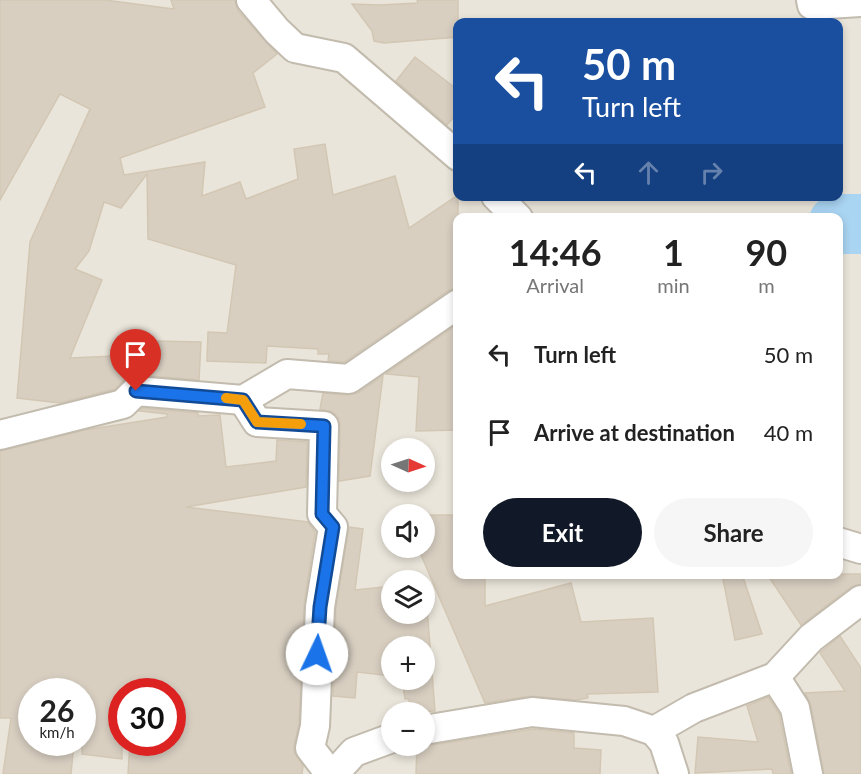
<!DOCTYPE html>
<html lang="en">
<head>
<meta charset="utf-8">
<style>
	:root { --surface:#fff; --page:#f6f6f6; --text:#222; --muted:#767676; --accent:#111827 }
	body { margin:0; font-family:Lato,sans-serif; background:var(--page); color:var(--text); height:100vh; display:flex; flex-direction:column; font-size:22px; white-space:nowrap }
	* { box-sizing:border-box; margin:0 }
	p { font-size:20px; color:var(--muted) }
	.icon { flex:none; width:33px; height:33px; fill:none; stroke:currentColor; stroke-width:2; stroke-linecap:round; stroke-linejoin:round }
	.map { position:relative; flex:1; overflow:hidden }
	.sheet { position:absolute; left:453px; top:213px; width:390px; height:366px; display:flex; flex-direction:column; background:var(--surface); border-radius:12px; box-shadow:0 3px 9px #0003 }
	.sheet>* { flex:none }
	.guide { position:absolute; left:453px; top:18px; width:390px; height:183px; border-radius:12px; box-shadow:0 3px 9px #0003; background:#1a4fa0; color:#fff; overflow:hidden }
	.needle { width:39px; rotate:93deg }
	.controls { position:absolute; left:381px; top:438px; display:grid; gap:12px }
	.controls a { display:grid; place-items:center; width:54px; height:54px; border-radius:50%; background:var(--surface); box-shadow:0 3px 9px #0003; font-size:30px }
	.speed { position:absolute; left:18px; top:678px; display:flex; gap:12px; font-size:30px; font-weight:700; text-align:center }
	.speed>* { display:grid; place-content:center; width:78px; height:78px; border-radius:50%; background:var(--surface); box-shadow:0 3px 9px #0003; line-height:1 }
	.speed small { font-size:15px; font-weight:400 }
	.speed .limit { border:9px solid #d22; background:#fff; color:#111 }
	.pin { position:absolute; display:grid; place-items:center; width:51px; height:51px; color:#fff; margin:-62px -26px; border-radius:50% 50% 50% 0; rotate:-45deg; box-shadow:0 0 6px #0007 }
	.pin .icon { rotate:45deg }
	.me { position:absolute; width:66px; margin:-33px; rotate:3deg; stroke-linejoin:round; filter:drop-shadow(0 0 4px #0008) }
	.turn { display:flex; align-items:center; gap:21px; height:126px; padding:0 30px; font-size:27px }
	.turn .icon { width:78px; height:78px; stroke-width:2.5 }
	.turn b { display:block; font-size:42px; line-height:51px }
	.lanes { display:flex; align-items:center; height:57px; padding:0 30px; background:#0003; justify-content:center; gap:30px; direction:ltr }
	.lanes .off { opacity:.35 }
	.eta { display:flex; justify-content:space-evenly; align-items:center; height:102px; text-align:center }
	.eta b { font-size:36px; font-weight:700; line-height:42px }
	.action { display:flex; gap:12px; margin-top:auto; padding:12px 30px }
	.action a { flex:1; height:69px; border-radius:36px; background:var(--accent); color:#fff; font-size:24px; font-weight:700; line-height:69px; text-align:center }
	.action a+a { background:var(--page); color:var(--text) }
	ul { padding:0; list-style:none }
	li { display:flex; align-items:center; gap:18px; height:78px; padding:0 30px }
	li div { flex:1 }
	li b { display:block; font-size:22px }
	li em { font-style:normal }
	.map>svg:first-child { display:block }
	.residential { fill:#eae5da; fill-rule:evenodd }
	.lines { fill:none; stroke-linecap:round; stroke-linejoin:round }
	.river { stroke:#a9d4f2; stroke-width:60 }
	.building { fill:#d8cfc1; stroke:#d3c7b4; stroke-width:1.5 }
	.street-casing { stroke:#c2bbae; stroke-width:32 }
	.street { stroke:#fff; stroke-width:28 }
	.route-casing { stroke:#114b97; stroke-width:15 }
	.route { stroke:#1a73e8; stroke-width:10 }
	.slow { stroke:#f59e0b; stroke-width:10 }
</style>
</head>
<body>
<div class="map">
<svg width="861" height="774" viewBox="0 0 861 774">
	<rect width="100%" height="100%" fill="#f6f3ec"/>
	<!-- residential -->
	<path class="residential" d="M0,0h861v774h-861zM458,22h380v174h-380zM458,218h380v356h-380zM392,448h32v34h-32zM392,514h32v34h-32zM392,580h32v34h-32zM392,646h32v34h-32zM32,692h50v50h-50zM122,692h50v50h-50zM392,712h32v34h-32z"/>
	<g class="lines">
		<!-- river -->
		<path class="river" d="M838,224h23"/>
	</g>
	<!-- building -->
	<g class="building">
		<path d="M0,0h105l69,9 -3,-9h64l3,11 39,43 -24,19 12,34 -145,51 4,17 81,-13 -3,34 38,-14 6,17 52,-20 -4,-30 31,-5 8,51 62,-19 14,52 49,-33v93l-9,2 -105,72 -16,-1 1,-7h-11v-5l-51,-3 -1,17 -59,-2 1,-29 19,1 9,-68 -88,-26 -1,-65 -26,34 -17,-6 -15,49 -14,18 27,11 -32,78 67,-3v-4l20,1 1,-11 43,1 -2,38 -62,-5 -12,4 -10,10 -55,14 -43,-5 13,-156 60,-133 -30,-15 -60,106z"/>
		<path d="M417,0h41v37l-74,6 -10,-2 -2,-10 -20,-27 28,1 38,-2z"/>
		<path d="M415,57l43,33v22l-11,13 -51,-44z"/>
		<path d="M458,324v106l-42,1 3,-54 -33,-3z"/>
		<path d="M383,376l-13,100 -31,5 1,-55 -1,-7 -6,-7 -13,-3 3,-16 25,2 10,-2z"/>
		<path d="M142,408l56,5v3l22,-1 6,52 50,-6 1,-21 30,2 -1,45 -120,20 122,15 7,10 -11,72 -5,120 -5,21v7l9,14 -1,8h-174l2,-32h42v-50h-50v67l-40,-5v-62h-50v50h42l-3,32h-68l8,-56h-11v-267l85,-21 82,-13v-3l-28,-3z"/>
		<path d="M424,515h34v59h27v32l86,-23 10,39 72,-4 5,74 -71,2 1,4 -13,2 -45,-4 -45,7 -67,-155h6z"/>
		<path d="M349,527l14,2 -8,61 37,-4v28h32l1,-33 10,130 -25,1 -1,-13h-4l-3,-19h22v-34h-32v30l-35,-4 -2,26 -22,-2 3,-87z"/>
		<path d="M722,574h20l20,60 -27,6z"/>
		<path d="M767,574h94v10l-10,3 -50,38z"/>
		<path d="M840,636l21,32v106h-37l-13,-69 -6,-12 40,-2 -25,-38z"/>
		<path d="M768,697l11,17 12,60h-18l-1,-5 -77,4 3,-36 60,5 -11,-36z"/>
		<path d="M533,729l41,4v15l27,2 -1,24h-184l1,-28h10z"/>
	</g>
	<g class="lines">
		<defs>
			<g id="street">
				<path d="M251,0l26,31 18,17 49,10 114,98"/>
				<path d="M811,0l1,5 49,-3"/>
				<path d="M496,196l22,22"/>
				<path d="M243,400l14,22 67,4 -2,88 11,13 -13,80 -5,119 -5,22 20,26"/>
				<path d="M0,435l123,-31 13,-13 107,9 44,-26 62,5 109,-75"/>
				<path d="M838,542l23,7"/>
				<path d="M775,677l20,31 13,66"/>
				<path d="M424,730l108,-18 92,9 30,10 40,-23 81,-31 36,-39 50,-38"/>
				<path d="M654,731l10,12 10,31"/>
				<path d="M334,774l20,-22 38,-14"/>
			</g>
		</defs>
		<!-- street casing -->
		<use href="#street" class="street-casing"/>
		<!-- street -->
		<use href="#street" class="street"/>
	</g>
	<g class="lines">
		<defs>
			<path id="route" d="M136,391l107,9 14,22 67,4 -2,88 11,13 -13,80 -3,47"/>
		</defs>
		<!-- route casing -->
		<use href="#route" class="route-casing"/>
		<!-- route -->
		<use href="#route" class="route"/>
		<!-- slow -->
		<path class="slow" d="M226,398l17,2 14,22 44,2"/>
	</g>
</svg>
<div class="controls">
<a><svg class="needle" viewBox="-14 -14 28 28"><path d="M0-13l5 13h-10z" fill="#e53935"/><path d="M0 13l5-13h-10z" fill="#767676"/></svg></a>
<a><svg class="icon" aria-label="sound" viewBox="0 0 24 24"><path d="M4 9h4l5-4v14l-5-4H4zM17 9q2 3 0 6"/></svg></a>
<a><svg class="icon" aria-label="layers" viewBox="0 0 24 24"><path d="M12 4l9 5-9 5-9-5zM3 14l9 5 9-5"/></svg></a>
<a>+</a>
<a>−</a>
</div>
<div class="speed"><div>26<small>km/h</small></div><div class="limit">30</div></div>
<div class="pin" style="left:136px;top:391px;background:#d93025"><svg class="icon" aria-label="arrive" viewBox="0 0 24 24"><path d="M6 21V4h12l-3 4 3 4H6"/></svg></div>
<svg class="me" style="left:317px;top:654px" viewBox="-20 -20 40 40"><circle r="19" fill="#fff"/><path d="M0-13L10 11 0 6-10 11z" fill="#1a73e8"/></svg>
<div class="guide">
<div class="turn"><svg class="icon" aria-label="left" viewBox="0 0 24 24"><path d="M17 20v-9H6M10 6l-5 5 5 5"/></svg><div><b>50 m</b>Turn left</div></div>
<div class="lanes"><svg class="icon" aria-label="left" viewBox="0 0 24 24"><path d="M17 20v-9H6M10 6l-5 5 5 5"/></svg><svg class="icon off" aria-label="ahead" viewBox="0 0 24 24"><path d="M12 20V5M6 11l6-6 6 6"/></svg><svg class="icon off" aria-label="right" viewBox="0 0 24 24"><path d="M7 20v-9h11M14 6l5 5-5 5"/></svg></div>
</div>
<section class="sheet">
<div class="eta">
<div><b>14:46</b><p>Arrival</p></div>
<div><b>1</b><p>min</p></div>
<div><b>90</b><p>m</p></div>
</div>
<ul>
<li><svg class="icon" aria-label="left" viewBox="0 0 24 24"><path d="M17 20v-9H6M10 6l-5 5 5 5"/></svg><div><b>Turn left</b></div><em>50 m</em></li>
<li><svg class="icon" aria-label="arrive" viewBox="0 0 24 24"><path d="M6 21V4h12l-3 4 3 4H6"/></svg><div><b>Arrive at destination</b></div><em>40 m</em></li>
</ul>
<div class="action"><a>Exit</a><a>Share</a></div>
</section>
</div>
</body>
</html>
